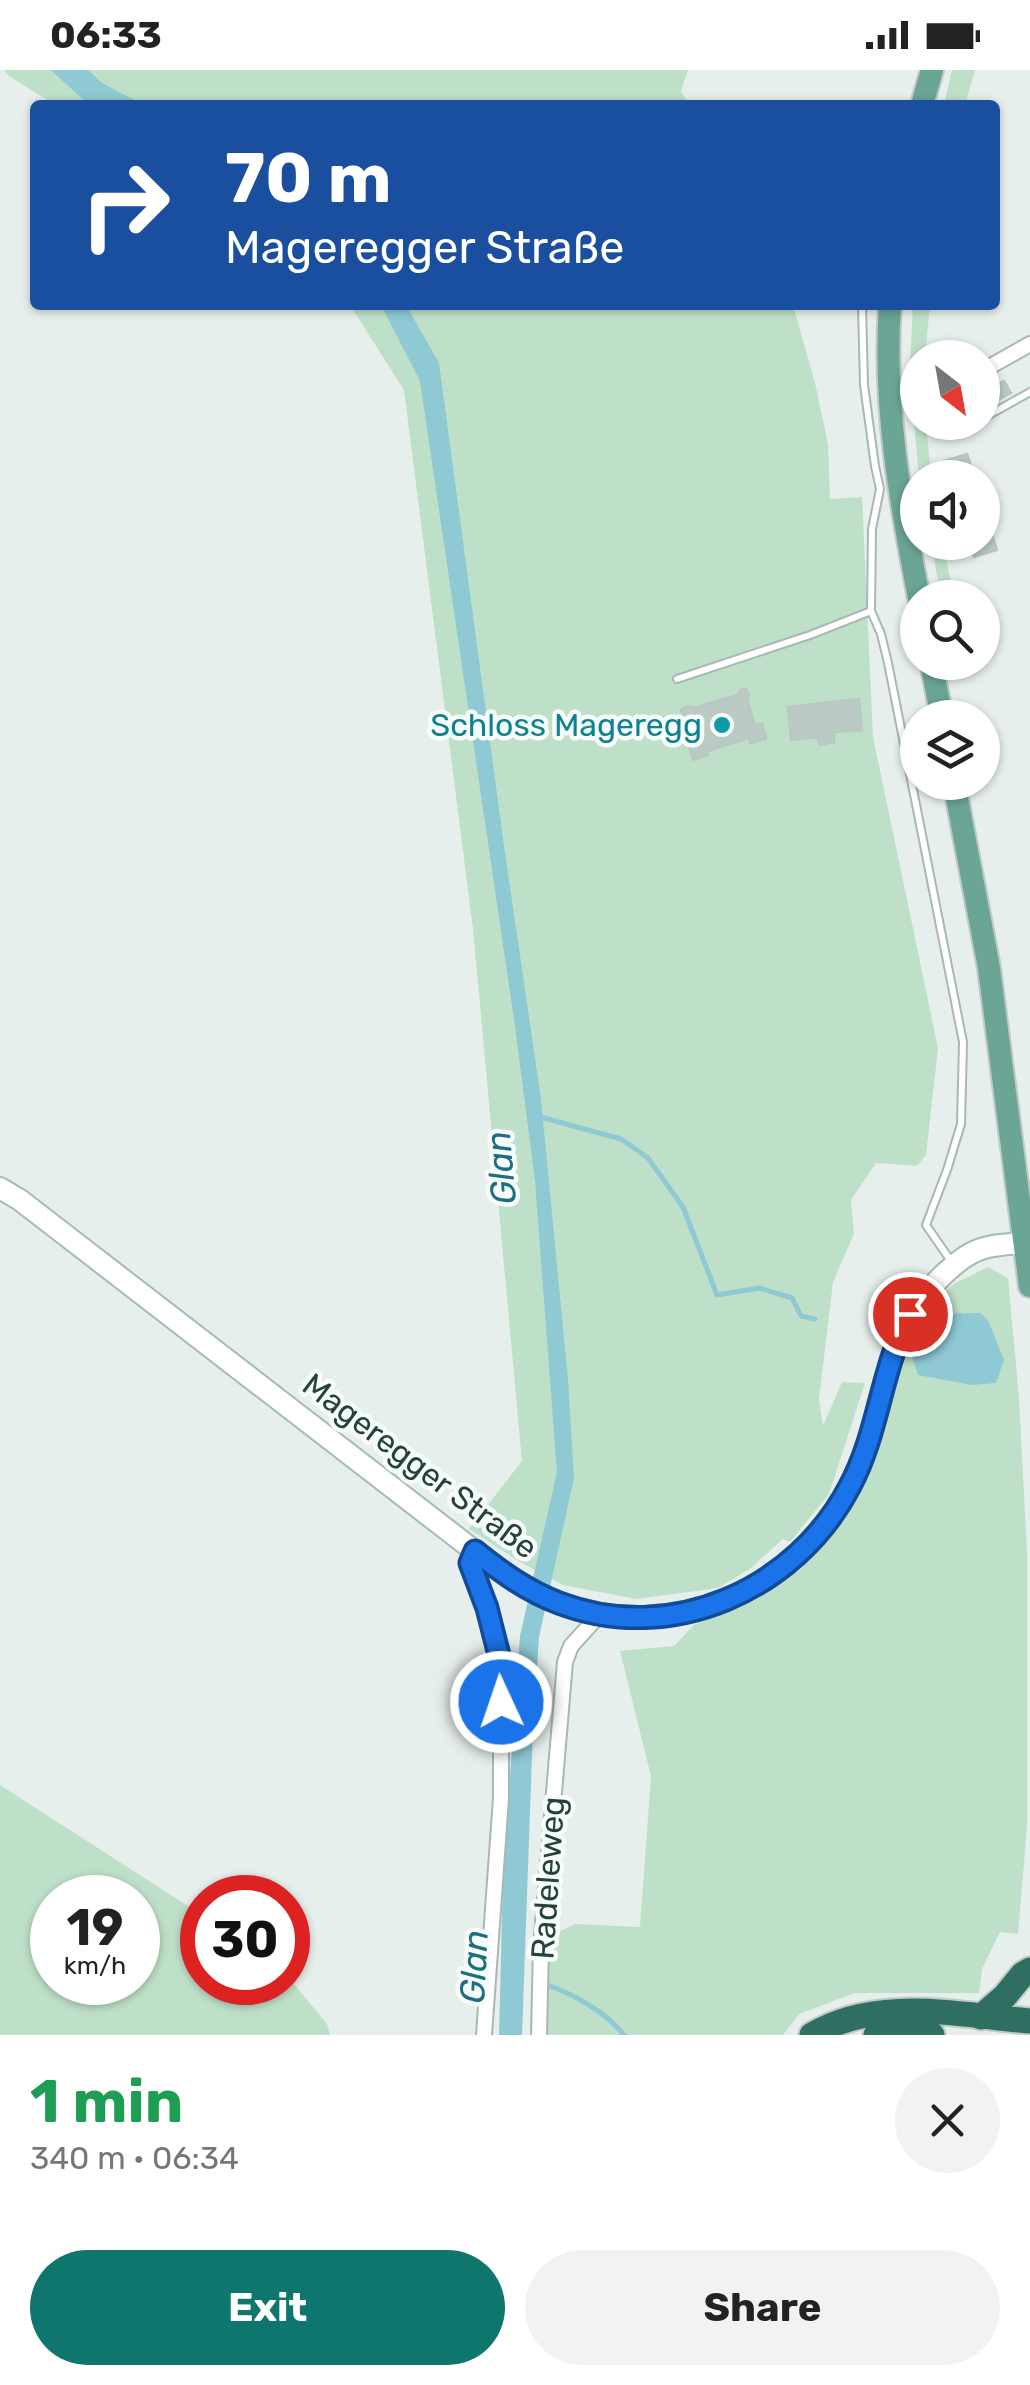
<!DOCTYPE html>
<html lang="en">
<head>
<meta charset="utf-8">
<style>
	:root { --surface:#fff; --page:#f2f2f2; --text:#222; --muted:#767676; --accent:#0f766e }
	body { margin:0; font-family:Rubik,sans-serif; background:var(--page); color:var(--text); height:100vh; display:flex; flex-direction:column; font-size:38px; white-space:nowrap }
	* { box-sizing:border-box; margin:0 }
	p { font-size:32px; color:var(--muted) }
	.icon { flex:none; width:55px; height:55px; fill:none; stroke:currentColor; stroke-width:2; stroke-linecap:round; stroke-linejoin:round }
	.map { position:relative; height:1965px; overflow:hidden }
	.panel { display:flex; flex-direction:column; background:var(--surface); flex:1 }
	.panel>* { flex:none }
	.guide { position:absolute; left:30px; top:30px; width:970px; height:210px; border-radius:10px; box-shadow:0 2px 8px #0004; background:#1a4fa0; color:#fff; overflow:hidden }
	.needle { width:65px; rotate:149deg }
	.buttons { position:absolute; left:900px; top:270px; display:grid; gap:20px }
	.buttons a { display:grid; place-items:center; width:100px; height:100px; border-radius:50%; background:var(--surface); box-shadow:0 2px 8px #0004; font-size:50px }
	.speed { position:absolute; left:30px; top:1805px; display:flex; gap:20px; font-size:50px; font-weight:700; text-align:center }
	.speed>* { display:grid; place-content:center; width:130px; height:130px; border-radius:50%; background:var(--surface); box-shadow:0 2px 8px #0004; line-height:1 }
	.speed small { font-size:25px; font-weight:400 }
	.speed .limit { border:15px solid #d22; background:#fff; color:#111 }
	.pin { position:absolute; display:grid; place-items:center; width:85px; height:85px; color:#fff; margin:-42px; border:5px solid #fff; border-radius:50%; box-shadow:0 2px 10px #0007 }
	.me { position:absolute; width:110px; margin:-55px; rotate:357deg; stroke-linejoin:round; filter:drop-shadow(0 0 8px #0008) }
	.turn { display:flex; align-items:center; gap:35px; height:210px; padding:0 30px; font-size:45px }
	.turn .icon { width:130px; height:130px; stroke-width:2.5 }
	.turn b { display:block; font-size:70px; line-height:85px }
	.round { display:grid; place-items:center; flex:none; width:105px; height:105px; border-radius:52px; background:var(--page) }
	.summary { display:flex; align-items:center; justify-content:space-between; height:170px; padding:0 30px }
	h1 { font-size:60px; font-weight:700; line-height:75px; color:#1e9e55 }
	.primary-button { display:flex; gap:20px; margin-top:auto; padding:20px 30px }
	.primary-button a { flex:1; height:115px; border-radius:60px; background:var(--accent); color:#fff; font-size:40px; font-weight:700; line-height:115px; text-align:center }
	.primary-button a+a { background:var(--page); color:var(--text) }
	.status { display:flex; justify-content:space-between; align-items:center; height:70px; padding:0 50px; background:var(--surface); direction:ltr }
	.status svg { height:28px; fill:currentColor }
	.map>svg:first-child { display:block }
	.green { fill:#bfe0c8; fill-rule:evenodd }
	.water { fill:#8ec9d4 }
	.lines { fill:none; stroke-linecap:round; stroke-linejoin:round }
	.stream { stroke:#8ec9d4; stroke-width:5 }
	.building { fill:#bbcac4; stroke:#b8c9c2; stroke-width:2.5 }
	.lane-casing { stroke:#a8b8b2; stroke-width:10 }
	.street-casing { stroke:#a8b8b2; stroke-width:18 }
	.secondary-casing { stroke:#a4bbb3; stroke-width:24 }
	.primary-casing { stroke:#c2cac8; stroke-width:26 }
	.highway-casing { stroke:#c2cac8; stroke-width:29 }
	.lane { stroke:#fff; stroke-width:6 }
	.street { stroke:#fff; stroke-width:14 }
	.secondary { stroke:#fff; stroke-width:20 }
	.primary { stroke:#6aa596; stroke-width:22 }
	.highway { stroke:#2f6f62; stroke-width:25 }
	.route-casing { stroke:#114b97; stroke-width:25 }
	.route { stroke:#1a73e8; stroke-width:18 }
	.culture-dot { fill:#0f9aa8; stroke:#f7fbf9; stroke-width:4 }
	.labels { text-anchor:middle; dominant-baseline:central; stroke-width:9; stroke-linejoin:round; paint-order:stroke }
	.culture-label { font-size:32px; fill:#0d838f; stroke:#f7fbf9; text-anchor:end }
	.street-label { font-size:32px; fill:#24423a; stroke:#f7fbf9 }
	.water-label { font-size:35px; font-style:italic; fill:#1c6f80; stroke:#f7fbf9 }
</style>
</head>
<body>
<div class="status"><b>06:33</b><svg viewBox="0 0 49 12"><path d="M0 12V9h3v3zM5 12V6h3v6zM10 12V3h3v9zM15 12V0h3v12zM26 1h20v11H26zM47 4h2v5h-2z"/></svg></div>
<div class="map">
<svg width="1030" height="1965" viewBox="0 0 1030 1965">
	<rect width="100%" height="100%" fill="#e6efeb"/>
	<!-- green -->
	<g class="green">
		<path d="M4,0h684l-7,21 8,14h-634l-46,-29z"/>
		<path d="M952,0h23l-10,35h-21z"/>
		<path d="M350,235h443l22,78 13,61 2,55 32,-2 11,240 65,311 -12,107 -9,11 -41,-3 -25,37 3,34 -21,48 -14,117 4,27 19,-44 23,1 -36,111 -39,48 -7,-3 -32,29 -33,20 -82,11 -73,-14 -43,-23 -51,-33 53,-68 -49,-532 -69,-539z"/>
		<path d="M913,235h17l-5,52 -7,1v64l8,1 5,54h-12l-5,-55 -6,-23z"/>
		<path d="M931,473h12l11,54h-13z"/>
		<path d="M988,1197l20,11 11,120 8,153v276l-9,107 -18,-2 -18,37 -3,24h-124l-56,21 -16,21h-239l2,-97 29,-14 65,3 11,-151 -31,-125 54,-5 20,-21 77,-35 31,-22 53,-70 60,-178 39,-36z"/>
		<path d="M0,1715l202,130v67h86v-5l39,47 3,11h-330zM52,1828h86v84h-86z"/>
	</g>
	<!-- water -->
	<g class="water">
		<path d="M51,0h37l14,13 42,22h-55z"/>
		<path d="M381,235h25l33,58 65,483 37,253 27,281 6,98 -35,159 -6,91 -11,307h-23l4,-159 17,-240 37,-164 -22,-291 -20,-155 -95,-645z"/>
		<path d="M980,1243l8,7 16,40 -8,23 -24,2 -54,-10 -8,-24 25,-37z"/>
	</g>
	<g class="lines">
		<!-- stream -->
		<g class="stream">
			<path d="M537,1046l84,23 27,19 35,49 34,88 42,-7 33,10 9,18 14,3"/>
			<path d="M545,1914c28,10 60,27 79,51"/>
		</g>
	</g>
	<!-- building -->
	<g class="building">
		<path d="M1004,311l7,12 -29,16v-15z"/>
		<path d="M967,384l8,24h-26l-5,-17z"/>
		<path d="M982,432l15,48 -23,7 -5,-15h13z"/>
		<path d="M742,619h4l3,6 -2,5 8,25 7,-1 4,15 -16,4 -1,-5 -42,13 1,4 -15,5 -4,-15 5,-2 -6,-24 -7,-8 2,-3 5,-2 5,2 44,-13z"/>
		<path d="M859,629l3,31 -28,2v10l-15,3 -1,-8 -27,3 -3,-33z"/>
	</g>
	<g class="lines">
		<defs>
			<g id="lane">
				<path d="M862,235l2,80 11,81 5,23 -8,40 -1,82 10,23 7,29 75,379 -2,82 -14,46 -21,55 27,39"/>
				<path d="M982,349l48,-27"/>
				<path d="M956,365l21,-13"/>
				<path d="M677,609l133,-44 61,-24"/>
			</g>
			<g id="street">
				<path d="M982,301l48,-27"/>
				<path d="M475,1481l-5,12 17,45 14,55v135l-17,237"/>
				<path d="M539,1965l2,-89 24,-284 6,-16 29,-32"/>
			</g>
			<path id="secondary" d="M0,1118l20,12 483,373c20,12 39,24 61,32 111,37 230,-14 285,-117 39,-73 28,-151 94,-213 11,-10 23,-21 38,-26 14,-5 30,-5 45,-6"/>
			<g id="primary">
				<path d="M922,35l10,-35"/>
				<path d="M890,235c-7,99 10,196 29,293"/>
				<path d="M931,592l11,56"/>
				<path d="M954,712l35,186 41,318"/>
			</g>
			<g id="highway">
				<path d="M981,1947l24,-21 18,-22 7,-4"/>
				<path d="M812,1965c65,-39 146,-20 218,-14"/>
				<path d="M876,1965h56"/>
			</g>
		</defs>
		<!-- lane casing -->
		<use href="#lane" class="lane-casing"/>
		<!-- street casing -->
		<use href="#street" class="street-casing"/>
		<!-- secondary casing -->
		<use href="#secondary" class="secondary-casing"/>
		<!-- primary casing -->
		<use href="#primary" class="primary-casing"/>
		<!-- highway casing -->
		<use href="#highway" class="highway-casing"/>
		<!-- lane -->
		<use href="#lane" class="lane"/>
		<!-- street -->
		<use href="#street" class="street"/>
		<!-- secondary -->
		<use href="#secondary" class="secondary"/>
		<!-- primary -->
		<use href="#primary" class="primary"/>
		<!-- highway -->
		<use href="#highway" class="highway"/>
	</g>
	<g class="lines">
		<defs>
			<path id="route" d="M501,1632v-39l-14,-55 -17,-45 5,-12c26,21 52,40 84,52 112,43 237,-13 291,-117 29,-54 31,-118 60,-172"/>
		</defs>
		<!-- route casing -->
		<use href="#route" class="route-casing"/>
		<!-- route -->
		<use href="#route" class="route"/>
	</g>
	<!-- markers -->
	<circle class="culture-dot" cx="722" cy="655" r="10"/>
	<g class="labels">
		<!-- culture labels -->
		<g class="culture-label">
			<text x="702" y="655">Schloss Mageregg</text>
		</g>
		<!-- street labels -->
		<g class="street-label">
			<text transform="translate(420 1396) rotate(37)">Mageregger Straße</text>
			<text transform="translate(548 1808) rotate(-86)">Radeleweg</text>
		</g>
		<!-- water labels -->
		<g class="water-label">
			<text transform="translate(501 1098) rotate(-95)">Glan</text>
			<text transform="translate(474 1897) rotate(-87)">Glan</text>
		</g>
	</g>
</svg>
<div class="buttons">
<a><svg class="needle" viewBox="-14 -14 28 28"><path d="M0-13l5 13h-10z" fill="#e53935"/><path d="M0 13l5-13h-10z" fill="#767676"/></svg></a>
<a><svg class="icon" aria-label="sound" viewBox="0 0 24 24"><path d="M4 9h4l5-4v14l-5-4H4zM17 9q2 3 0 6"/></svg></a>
<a><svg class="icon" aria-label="search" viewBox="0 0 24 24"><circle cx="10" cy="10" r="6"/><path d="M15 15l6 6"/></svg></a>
<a><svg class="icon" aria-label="layers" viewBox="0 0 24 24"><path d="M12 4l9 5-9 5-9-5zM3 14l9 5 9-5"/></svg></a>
</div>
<div class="speed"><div>19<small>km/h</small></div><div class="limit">30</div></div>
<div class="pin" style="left:910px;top:1244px;background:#d93025"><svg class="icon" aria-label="arrive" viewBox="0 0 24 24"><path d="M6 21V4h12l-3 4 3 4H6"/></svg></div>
<svg class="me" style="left:501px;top:1632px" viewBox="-20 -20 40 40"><circle r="17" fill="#1a73e8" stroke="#fff" stroke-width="3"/><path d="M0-11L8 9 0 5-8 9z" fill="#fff"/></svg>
<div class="guide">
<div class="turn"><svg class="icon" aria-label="right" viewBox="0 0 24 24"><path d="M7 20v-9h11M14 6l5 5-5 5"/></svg><div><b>70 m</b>Mageregger Straße</div></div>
</div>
</div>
<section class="panel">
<div class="summary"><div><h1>1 min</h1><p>340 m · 06:34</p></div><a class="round"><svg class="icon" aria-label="close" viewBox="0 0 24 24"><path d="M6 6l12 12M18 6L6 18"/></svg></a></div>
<div class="primary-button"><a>Exit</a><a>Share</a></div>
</section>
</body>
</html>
